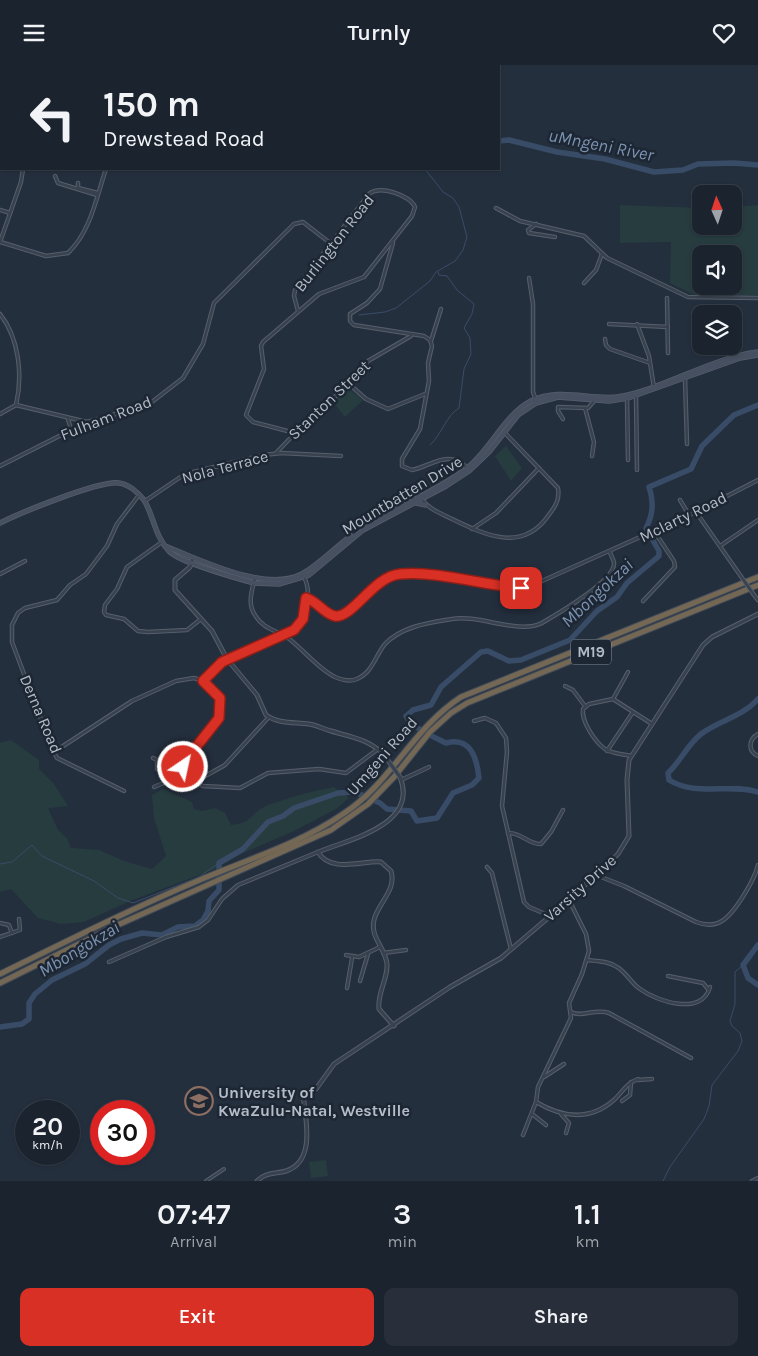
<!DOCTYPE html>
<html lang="en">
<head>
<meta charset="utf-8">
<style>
	:root { --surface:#1b232e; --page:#282f3a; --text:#f1f3f6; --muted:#a0a4aa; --line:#39404a; --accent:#d93025 }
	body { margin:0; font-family:Karla,sans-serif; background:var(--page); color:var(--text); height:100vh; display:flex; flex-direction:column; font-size:19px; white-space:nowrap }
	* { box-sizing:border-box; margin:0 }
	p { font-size:16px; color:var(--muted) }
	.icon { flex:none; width:28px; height:28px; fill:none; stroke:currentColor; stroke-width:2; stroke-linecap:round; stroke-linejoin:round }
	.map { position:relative; height:1116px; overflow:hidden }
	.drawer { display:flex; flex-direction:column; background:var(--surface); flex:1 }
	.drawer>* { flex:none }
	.hud { position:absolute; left:0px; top:0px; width:500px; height:105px; box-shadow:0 1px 4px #0004,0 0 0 1px var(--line); background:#1b232e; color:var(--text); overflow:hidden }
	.needle { width:32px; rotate:357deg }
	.fabs { position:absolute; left:692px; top:120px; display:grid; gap:10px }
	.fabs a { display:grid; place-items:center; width:50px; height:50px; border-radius:10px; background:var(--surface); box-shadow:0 1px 4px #0004,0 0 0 1px var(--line); font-size:25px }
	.speed { position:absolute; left:15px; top:1035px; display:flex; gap:10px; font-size:25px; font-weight:700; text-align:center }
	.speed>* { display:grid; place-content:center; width:65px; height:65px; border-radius:50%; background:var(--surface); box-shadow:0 1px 4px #0004,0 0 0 1px var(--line); line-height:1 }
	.speed small { font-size:12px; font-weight:400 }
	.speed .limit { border:8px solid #d22; background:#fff; color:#111 }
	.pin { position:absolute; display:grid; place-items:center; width:42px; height:42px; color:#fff; margin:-21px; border-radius:10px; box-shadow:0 2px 8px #0006 }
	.me { position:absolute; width:55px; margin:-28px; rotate:34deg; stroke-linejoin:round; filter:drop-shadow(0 0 4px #0008) }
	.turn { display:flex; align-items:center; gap:18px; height:105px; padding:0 20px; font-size:22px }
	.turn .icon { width:65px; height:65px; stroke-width:2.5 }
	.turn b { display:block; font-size:35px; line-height:42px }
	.eta { display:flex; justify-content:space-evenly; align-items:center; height:85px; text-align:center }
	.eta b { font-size:30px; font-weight:600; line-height:35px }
	.button { display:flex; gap:10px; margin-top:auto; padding:10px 20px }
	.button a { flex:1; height:58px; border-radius:10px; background:var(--accent); color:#fff; font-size:20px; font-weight:600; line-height:58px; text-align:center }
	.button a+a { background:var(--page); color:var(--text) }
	header { display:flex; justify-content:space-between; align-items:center; height:65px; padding:0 20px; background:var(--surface); font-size:22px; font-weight:600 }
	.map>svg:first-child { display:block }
	.green { fill:#263c3f; fill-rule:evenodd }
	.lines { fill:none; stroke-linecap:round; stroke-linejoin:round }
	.stream { stroke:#394c67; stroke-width:1 }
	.river { stroke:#394c67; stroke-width:5.5 }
	.pedestrian-casing { stroke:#565f6c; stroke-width:4 }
	.minor-casing { stroke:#565f6c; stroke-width:4.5 }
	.tertiary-casing { stroke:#565f6c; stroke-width:5 }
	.secondary-casing { stroke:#565f6c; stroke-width:5.5 }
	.motorway-casing { stroke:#434c59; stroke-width:7 }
	.pedestrian { stroke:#38414e; stroke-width:2 }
	.minor { stroke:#38414e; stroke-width:2.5 }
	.tertiary { stroke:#38414e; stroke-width:3 }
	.secondary { stroke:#465061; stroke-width:4 }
	.motorway { stroke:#746855; stroke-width:5 }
	.minor-bridge-casing { stroke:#565f6c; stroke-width:4.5; stroke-linecap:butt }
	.tertiary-bridge-casing { stroke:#565f6c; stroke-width:5; stroke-linecap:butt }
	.minor-bridge { stroke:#38414e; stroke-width:2.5 }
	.tertiary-bridge { stroke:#38414e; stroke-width:3 }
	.route-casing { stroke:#8d1f18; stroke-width:12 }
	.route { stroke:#d93025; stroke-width:9 }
	.labels { text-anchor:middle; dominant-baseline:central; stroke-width:5; stroke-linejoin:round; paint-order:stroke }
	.shield { fill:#1d2633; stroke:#878f9c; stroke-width:1 }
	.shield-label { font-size:15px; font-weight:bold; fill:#b4bcc9 }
	.street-label { font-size:16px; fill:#b4bcc9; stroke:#1d2633 }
	.poi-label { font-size:16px; font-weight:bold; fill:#b4bcc9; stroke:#1d2633; text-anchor:start }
	.water-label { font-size:18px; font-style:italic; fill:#7c92b1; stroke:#1d2633 }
</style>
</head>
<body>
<header><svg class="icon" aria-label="menu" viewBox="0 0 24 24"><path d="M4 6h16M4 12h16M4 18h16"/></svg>Turnly<svg class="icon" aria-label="heart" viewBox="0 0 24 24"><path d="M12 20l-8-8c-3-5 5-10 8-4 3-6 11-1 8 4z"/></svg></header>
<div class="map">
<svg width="758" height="1116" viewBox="0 0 758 1116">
	<rect width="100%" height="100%" fill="#242f3e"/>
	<!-- green -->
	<g class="green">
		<path d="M620,140l81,3v18h33v-19l24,-2v90h-64l-24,-12 1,-41 -51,1zM701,189h33v32h-33z"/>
		<path d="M349,324l14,11 -18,17 -12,-15z"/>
		<path d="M506,381l16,22 -11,13 -16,-25z"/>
		<path d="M11,675l28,20v9l15,15 14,22 -20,2 10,22 9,8 4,10 28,2 25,11 28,8 14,-13 -12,-38 -2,-23 11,-6 29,13 2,7 8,2 13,-3 10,5 6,12c20,0 21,-14 37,-20 22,-8 44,-14 66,-18l15,11 -13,11 -44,23 -49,21 -30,17 -83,31 -46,21 -23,2 -23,-6 -27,-29 -11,3v-149z"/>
		<path d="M326,1095l2,16 -17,2 -2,-16z"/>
	</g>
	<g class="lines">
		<!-- stream -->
		<g class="stream">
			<path d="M359,250l26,-3 11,-4 34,-27 6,-9 19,-11 8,-11 4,-13 -8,-30 -6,-9 -10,-6 -18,-23"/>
			<path d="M430,380c12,-11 16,-29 29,-37l5,-39 7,-15 -1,-16 -6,-10 8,-14 2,-10 -17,-14 -10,-14 -8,-1 -1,-3"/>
			<path d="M0,799l12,-2 20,-17 10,11 52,25 24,17 15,5 66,-26 20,-14"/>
			<path d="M663,1116l7,-14 34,-48 5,-13 3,-21 26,-34 4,-10 -2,-8 -8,-7 -2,-5 5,-17v-32l8,-7"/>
		</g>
		<!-- river -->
		<g class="river">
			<path d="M250,0l2,1"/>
			<path d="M499,76l10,-1 48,12 48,7 49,13 29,-2 15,-6 36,-1 24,2"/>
			<path d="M758,634c-16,18 -38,21 -57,35 -14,11 -20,27 -33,39l1,7c28,17 60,3 89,12"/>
			<path d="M758,880l-15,20 5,13 10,7"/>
			<path d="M0,962l22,-3 7,-5v-16l6,-9 17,-14 33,-16 24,-19 12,-6 21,-6 20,2 16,-8 17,-1 8,-6 5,-9 1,-10 10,-11v-27l24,-14 25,-27 15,-6 11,-8 44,-15 17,-1 25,11 7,6 24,2 6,10 20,-3 16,-25 19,-8 7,-7c-2,-19 -8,-42 -33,-35 -12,-6 -34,-15 -40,-27l7,-6 18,-5 10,-18 40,-35 7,-1 21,10 12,-1 49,-20 27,-29 20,-14 10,-14 32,-27v-5l-13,-23c7,-13 8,-27 3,-41l42,-18 11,-23 32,-31 24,-10"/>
		</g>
		<defs>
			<path id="pedestrian" d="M206,1116l18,-12"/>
			<g id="minor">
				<path d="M55,111l3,7 39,12"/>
				<path d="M78,118v5l20,5"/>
				<path d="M496,143l24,13 64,15 23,22 81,39 70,1"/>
				<path d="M0,145l10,3"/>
				<path d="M536,159l-8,6 1,3 26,4"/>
				<path d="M0,177l46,14 22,-3c23,-22 28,-55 38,-84"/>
				<path d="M0,177l21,-60 2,-13"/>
				<path d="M393,178l-13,46 -13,14 -17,11v7l4,4 70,11 6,4 2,6 -4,17 1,18 -9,48 -18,30v7l10,4c19,-4 38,-22 56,-1"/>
				<path d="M529,213l4,26v88l3,8"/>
				<path d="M584,218l12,-13 6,-16"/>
				<path d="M667,233l1,55"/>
				<path d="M0,249c19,24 23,61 16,91l-16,9"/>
				<path d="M609,259l59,3"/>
				<path d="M637,259l12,32 5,32"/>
				<path d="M605,274l1,6 4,4 40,14"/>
				<path d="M431,276l10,-32"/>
				<path d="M685,313l2,66"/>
				<path d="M349,319l17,15 22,10 37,-15"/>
				<path d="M636,330l1,75"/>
				<path d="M627,333l1,62"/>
				<path d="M16,340l71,17"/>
				<path d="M585,343l9,34 -2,14"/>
				<path d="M68,354l3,10"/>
				<path d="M563,354l-5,-8v-4l30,1 7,-8"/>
				<path d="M295,368l-42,-11 -7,-7 18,-46 -3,-23 2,-4 56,-48 45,-17 48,-61 3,-9c-5,-12 -35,-22 -46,-13l-74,96 -1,6 4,15"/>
				<path d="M276,388l28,-29 42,-37 22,-26 43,-25"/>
				<path d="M0,401l87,-44 61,-17 35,-27 20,-34 11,-41 80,-79 9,-2 27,21"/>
				<path d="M421,433c7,11 19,15 31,21 33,16 70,34 96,-3 7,-9 12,-16 10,-28l-54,-56"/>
				<path d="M680,435l9,15"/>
				<path d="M145,436l40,-27 79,-19 17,-2 60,3"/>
				<path d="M696,447l44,63"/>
				<path d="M472,464l24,-16 43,-45"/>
				<path d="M162,477l-35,25 -10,22 -12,16 -1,7 2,3 18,4 14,12 10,1 39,-2 14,-11"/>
				<path d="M720,481l38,-26"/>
				<path d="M0,509l25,-13"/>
				<path d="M255,513c-3,12 -8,26 0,37 8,14 21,15 33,23 16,12 30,31 47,39 7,3 15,5 22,2 16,-7 18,-23 28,-35 17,-18 44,-21 67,-25 27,-5 66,16 90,4 15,-9 73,-42 72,-60 0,-3 -3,-7 -4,-11"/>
				<path d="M754,530l4,5"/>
				<path d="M306,533c11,3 18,16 29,18 17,2 39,-40 65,-42 19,-1 43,1 62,4 24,4 46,13 71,7l163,-73 62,-32"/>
				<path d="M643,536l32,-34 -1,-6 -20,-30"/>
				<path d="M203,616l19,-19 67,-29c16,-9 24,-39 15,-56"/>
				<path d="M565,621l8,4 12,16"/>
				<path d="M613,634l15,-27"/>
				<path d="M474,656l11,-3 11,5 10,15 1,14 -5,54 22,96 5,5 21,9"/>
				<path d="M758,669c-9,5 -11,17 0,22"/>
				<path d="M607,686l26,-39"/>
				<path d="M54,687l78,-51 44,-20 18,-3 9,3 15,14 2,19 -37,51 5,14 15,7 37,2 28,-15 51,-4 27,4 32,-24"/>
				<path d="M631,691c-8,-2 -19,-2 -26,-7 -10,-7 -24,-28 -22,-40l6,-5 24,-5 39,25"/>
				<path d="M153,693l4,2v9l25,-3"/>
				<path d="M401,715l28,-13"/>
				<path d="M197,718l3,-4 25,-14 44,-48"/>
				<path d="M154,722l31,-13"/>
				<path d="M124,726l-67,-33 -6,-12 -39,-104v-17l6,-12 7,-5 32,-8 13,-15 16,-11 21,-28 10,-22 22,-29"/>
				<path d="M508,768c13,-1 21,12 33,11l10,-12 12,-22"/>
				<path d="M487,802l5,6 19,76"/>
				<path d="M596,810l28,11 72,36c8,3 18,4 26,-1 13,-8 33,-42 36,-56"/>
				<path d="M0,858l9,2 3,8"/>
				<path d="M0,872l20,-7 -1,-11"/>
				<path d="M383,888l23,-3"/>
				<path d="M346,890l13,2 21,-10"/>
				<path d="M587,895c10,1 21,1 30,7 9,5 14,16 23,22 18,13 62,27 70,-2"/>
				<path d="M109,897l57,-25 33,-10 9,-7 14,-21 16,-14 80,-33"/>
				<path d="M668,911l35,7 5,6"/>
				<path d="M360,916l8,-27"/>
				<path d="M347,923l5,-30"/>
				<path d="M571,947c12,6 23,-4 38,1l82,45"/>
				<path d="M544,1012l20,-13"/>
				<path d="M637,1015l15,-1"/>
				<path d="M622,1036l8,-6 1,-13"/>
				<path d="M536,1037c27,16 55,19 79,-3 8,-8 12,-16 23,-20"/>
				<path d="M532,1049l14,11"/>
				<path d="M561,1049l8,9 -3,10"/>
				<path d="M523,1070l13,-33 2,-15 33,-69 -2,-15 13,-29 7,-23 -3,-17 -17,-34"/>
				<path d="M752,1116l6,-3"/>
			</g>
			<g id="tertiary">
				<path d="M193,493l-3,9 -15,13v10l37,41 15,28 30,36 9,20c12,9 29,7 43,9 8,1 14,5 22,7 20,6 38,8 53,24"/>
				<path d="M394,961l-15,-17c-2,-16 9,-30 8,-45 -2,-17 -17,-26 -13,-44 4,-17 23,-30 17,-49l-10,-9c-17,-2 -50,12 -63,-10 32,-13 101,-27 82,-75"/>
				<path d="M257,1116c9,-9 19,-7 29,-10 31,-10 19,-54 17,-78l13,-4 18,-25 116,-77 51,-29 68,-58 49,-46 11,-18 -2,-56 2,-20 74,-115 9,-8 46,-23"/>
			</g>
			<g id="secondary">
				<path d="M416,438l10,2"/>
				<path d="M0,458c20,-10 100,-43 119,-40 9,1 19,9 25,17 10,16 10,35 25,51 10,11 67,27 85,32l25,1 30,-9 54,-45 83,-44 23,-15 20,-19 29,-37 18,-12 22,-6 51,4 19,-3 112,-40 18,-3"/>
				<path d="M367,460c32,-20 68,-33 99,-56 25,-19 37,-53 65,-68 29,-14 57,-1 86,-4 46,-7 93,-39 141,-45"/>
				<path d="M165,481c36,14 100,47 137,28 18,-10 32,-26 49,-38"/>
			</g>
			<g id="motorway">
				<path d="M0,909c67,-33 133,-66 202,-95 47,-20 99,-36 141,-65 49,-32 68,-84 118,-117l297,-120"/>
				<path d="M0,918l113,-56 218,-97 37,-26 26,-27 36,-45 21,-19 16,-10 291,-118"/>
			</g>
		</defs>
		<!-- pedestrian casing -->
		<use href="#pedestrian" class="pedestrian-casing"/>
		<!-- minor casing -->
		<use href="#minor" class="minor-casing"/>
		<!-- tertiary casing -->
		<use href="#tertiary" class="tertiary-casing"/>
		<!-- secondary casing -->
		<use href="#secondary" class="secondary-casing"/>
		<!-- motorway casing -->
		<use href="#motorway" class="motorway-casing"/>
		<!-- pedestrian -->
		<use href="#pedestrian" class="pedestrian"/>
		<!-- minor -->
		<use href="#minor" class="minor"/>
		<!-- tertiary -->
		<use href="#tertiary" class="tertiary"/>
		<!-- secondary -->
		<use href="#secondary" class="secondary"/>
		<!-- motorway -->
		<use href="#motorway" class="motorway"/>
		<defs>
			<path id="minor-bridge" d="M740,510l14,20"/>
			<path id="tertiary-bridge" d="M384,690l16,22"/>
		</defs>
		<!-- minor-bridge casing -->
		<use href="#minor-bridge" class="minor-bridge-casing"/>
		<!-- tertiary-bridge casing -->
		<use href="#tertiary-bridge" class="tertiary-bridge-casing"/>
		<!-- minor-bridge -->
		<use href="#minor-bridge" class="minor-bridge"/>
		<!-- tertiary-bridge -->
		<use href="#tertiary-bridge" class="tertiary-bridge"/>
	</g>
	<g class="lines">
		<defs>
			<path id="route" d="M183,702l2,-6 34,-43 1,-20 -17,-17 19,-19 72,-32 9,-11 3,-21c11,3 18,16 29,18 17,3 39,-40 65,-42 41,-3 81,11 121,14"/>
		</defs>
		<!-- route casing -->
		<use href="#route" class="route-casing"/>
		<!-- route -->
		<use href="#route" class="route"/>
	</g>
	<!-- icons -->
	<defs>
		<symbol id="university-ring" viewBox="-11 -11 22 22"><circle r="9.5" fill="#1d2633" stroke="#8d6e63" stroke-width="1.5"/><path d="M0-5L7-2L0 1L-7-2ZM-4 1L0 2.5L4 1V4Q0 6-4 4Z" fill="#8d6e63"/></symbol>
	</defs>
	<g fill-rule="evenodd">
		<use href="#university-ring" x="183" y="1020" width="32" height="32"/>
	</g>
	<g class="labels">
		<!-- shield labels -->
		<rect class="shield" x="571" y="574.5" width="40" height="25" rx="4"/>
		<g class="shield-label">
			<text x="591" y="587">M19</text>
		</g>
		<!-- street labels -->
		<g class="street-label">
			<text transform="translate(334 178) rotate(-52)">Burlington Road</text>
			<text transform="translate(329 335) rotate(-44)">Stanton Street</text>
			<text transform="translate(106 353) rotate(-21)">Fulham Road</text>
			<text transform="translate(225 402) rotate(-15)">Nola Terrace</text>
			<text transform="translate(402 430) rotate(-31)">Mountbatten Drive</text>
			<text transform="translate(683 452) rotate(-26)">Mclarty Road</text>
			<text transform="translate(41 649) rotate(67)">Derna Road</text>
			<text transform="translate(382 691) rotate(-49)">Umgeni Road</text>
			<text transform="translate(580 823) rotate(-42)">Varsity Drive</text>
		</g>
		<!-- poi labels -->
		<g class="poi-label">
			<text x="218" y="1027">University of<tspan x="218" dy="18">KwaZulu-Natal, Westville</tspan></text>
		</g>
		<!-- water labels -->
		<g class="water-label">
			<text transform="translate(601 80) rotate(11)">uMngeni River</text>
			<text transform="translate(597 528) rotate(-43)">Mbongokzai</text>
			<text transform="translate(79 884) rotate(-31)">Mbongokzai</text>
		</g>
	</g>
</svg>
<div class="fabs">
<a><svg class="needle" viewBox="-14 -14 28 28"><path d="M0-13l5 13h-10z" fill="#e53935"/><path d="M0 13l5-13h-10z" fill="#a0a4aa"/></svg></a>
<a><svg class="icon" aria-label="sound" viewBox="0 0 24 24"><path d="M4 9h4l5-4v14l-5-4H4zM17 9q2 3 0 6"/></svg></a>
<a><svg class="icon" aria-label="layers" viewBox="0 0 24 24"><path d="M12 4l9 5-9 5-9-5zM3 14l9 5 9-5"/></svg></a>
</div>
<div class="speed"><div>20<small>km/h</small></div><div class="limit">30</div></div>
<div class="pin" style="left:521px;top:523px;background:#d93025"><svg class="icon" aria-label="arrive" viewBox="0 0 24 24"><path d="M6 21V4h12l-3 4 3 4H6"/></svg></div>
<svg class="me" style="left:183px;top:702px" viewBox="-20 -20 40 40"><circle r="17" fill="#d93025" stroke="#fff" stroke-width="3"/><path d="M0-11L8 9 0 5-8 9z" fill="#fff"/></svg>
<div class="hud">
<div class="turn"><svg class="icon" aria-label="left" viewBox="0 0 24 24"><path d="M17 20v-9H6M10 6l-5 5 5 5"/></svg><div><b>150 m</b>Drewstead Road</div></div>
</div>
</div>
<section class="drawer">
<div class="eta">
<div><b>07:47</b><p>Arrival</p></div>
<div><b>3</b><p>min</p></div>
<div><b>1.1</b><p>km</p></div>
</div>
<div class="button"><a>Exit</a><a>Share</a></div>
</section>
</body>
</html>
